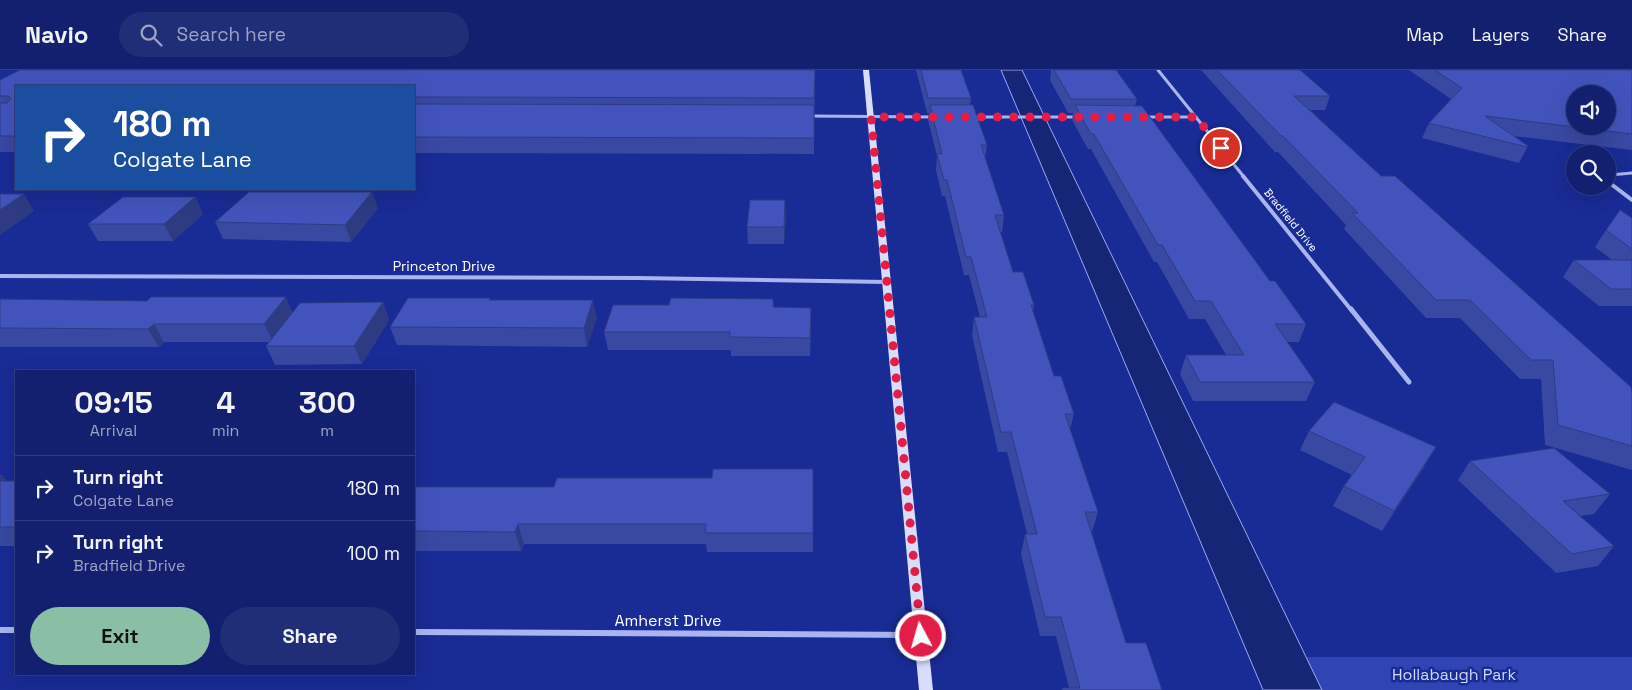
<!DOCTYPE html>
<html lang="en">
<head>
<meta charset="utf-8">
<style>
	:root { --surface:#13206f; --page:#202d77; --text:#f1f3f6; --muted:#9da3c3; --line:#323e82; --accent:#8abfa5 }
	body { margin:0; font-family:"Space Grotesk",sans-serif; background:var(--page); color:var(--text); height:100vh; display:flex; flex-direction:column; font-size:19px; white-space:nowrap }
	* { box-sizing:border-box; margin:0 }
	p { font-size:16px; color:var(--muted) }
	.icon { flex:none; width:28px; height:28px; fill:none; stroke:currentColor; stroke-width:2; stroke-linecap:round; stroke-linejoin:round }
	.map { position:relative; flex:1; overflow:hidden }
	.panel { position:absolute; left:15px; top:300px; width:400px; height:305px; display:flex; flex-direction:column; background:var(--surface); border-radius:0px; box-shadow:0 5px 20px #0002,0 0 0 1px var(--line) }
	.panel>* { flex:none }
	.top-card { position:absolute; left:15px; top:15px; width:400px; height:105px; border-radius:0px; box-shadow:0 5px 20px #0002,0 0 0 1px var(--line); background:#1a4fa0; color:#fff; overflow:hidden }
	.controls { position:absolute; left:1566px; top:15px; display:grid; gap:10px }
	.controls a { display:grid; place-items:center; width:50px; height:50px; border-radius:50%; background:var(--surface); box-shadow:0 5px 20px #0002,0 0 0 1px var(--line); font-size:25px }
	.pin { position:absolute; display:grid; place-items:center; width:42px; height:42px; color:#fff; margin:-21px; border:2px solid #fff; border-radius:50%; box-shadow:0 1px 5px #0007 }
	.me { position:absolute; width:55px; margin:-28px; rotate:354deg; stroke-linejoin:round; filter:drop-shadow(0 0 4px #0008) }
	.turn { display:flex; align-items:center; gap:18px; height:105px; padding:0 15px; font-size:22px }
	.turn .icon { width:65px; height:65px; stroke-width:2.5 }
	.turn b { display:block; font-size:35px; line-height:42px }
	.eta { display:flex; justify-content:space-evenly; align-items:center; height:85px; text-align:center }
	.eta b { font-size:30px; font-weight:700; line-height:35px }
	.primary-button { display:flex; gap:10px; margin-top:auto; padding:10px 15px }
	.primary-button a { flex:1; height:58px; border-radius:30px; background:var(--accent); color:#111; font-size:20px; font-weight:700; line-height:58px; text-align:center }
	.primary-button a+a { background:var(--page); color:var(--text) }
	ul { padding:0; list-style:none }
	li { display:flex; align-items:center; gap:15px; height:65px; padding:0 15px; border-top:1px solid var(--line) }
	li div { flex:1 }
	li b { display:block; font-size:19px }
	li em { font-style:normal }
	header { display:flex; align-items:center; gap:30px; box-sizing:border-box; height:70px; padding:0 25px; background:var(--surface); border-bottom:1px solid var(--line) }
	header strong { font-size:24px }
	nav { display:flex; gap:28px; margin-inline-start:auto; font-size:18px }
	.search { width:350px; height:45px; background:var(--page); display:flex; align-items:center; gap:12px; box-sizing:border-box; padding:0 18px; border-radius:28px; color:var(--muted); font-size:19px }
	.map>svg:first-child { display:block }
	.green { fill:#3045b3 }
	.water { fill:#172576; stroke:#9cabf2 }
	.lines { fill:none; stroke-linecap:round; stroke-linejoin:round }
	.street-far3 { stroke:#aab5f0; stroke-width:3 }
	.street-far2 { stroke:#aab5f0; stroke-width:4 }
	.street-far1 { stroke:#aab5f0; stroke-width:5 }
	.street { stroke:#aab5f0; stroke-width:6 }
	.secondary { fill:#d7ddfb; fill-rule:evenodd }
	.wall { fill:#3948a1 }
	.shaded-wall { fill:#2e3b83 }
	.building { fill:#4254bb; stroke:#2e3b83; fill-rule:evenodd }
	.route { stroke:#e11d48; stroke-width:9; stroke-dasharray:0 16.2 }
	.labels { text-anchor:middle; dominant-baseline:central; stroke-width:5; stroke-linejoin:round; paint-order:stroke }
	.far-street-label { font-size:11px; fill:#fff; stroke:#192b94 }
	.street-label { font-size:14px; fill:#fff; stroke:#192b94 }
	.near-street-label { font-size:16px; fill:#fff; stroke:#192b94 }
	.near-park-label { font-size:16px; fill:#d0d7fb; stroke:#192b94 }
</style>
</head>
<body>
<header>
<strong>Navio</strong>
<div class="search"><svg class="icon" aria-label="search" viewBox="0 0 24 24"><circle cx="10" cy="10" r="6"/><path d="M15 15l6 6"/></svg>Search here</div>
<nav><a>Map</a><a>Layers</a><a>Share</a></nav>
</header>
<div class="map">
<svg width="1632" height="620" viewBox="0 0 1632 620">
	<rect width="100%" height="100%" fill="#192b94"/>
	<!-- green -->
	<path class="green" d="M1268,587h364v33h-349z"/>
	<!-- water -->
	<path class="water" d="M1001,0h21l300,620h-59z"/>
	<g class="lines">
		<!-- street-far3 -->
		<g class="street-far3">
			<path d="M1158,0l86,107"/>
			<path d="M809,46l124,1"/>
			<path d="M972,47h106"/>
			<path d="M1144,47h52"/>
			<path d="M1610,107v-2l22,-2"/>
		</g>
		<!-- street-far2 -->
		<g class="street-far2">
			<path d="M1243,106l109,135"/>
			<path d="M1610,106l1,8 21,16"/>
			<path d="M0,206l637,2 250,4"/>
		</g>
		<!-- street-far1 -->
		<path class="street-far1" d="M1351,239l58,73"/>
		<!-- street -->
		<g class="street">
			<path d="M0,560h16"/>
			<path d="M414,562l507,3"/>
		</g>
		<!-- secondary -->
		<path class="secondary" d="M863,0h6l64,620h-14z"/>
	</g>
	<!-- wall -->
	<g class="wall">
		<path d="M815,0l-1,84 -400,-1v-67h-398v66h-16v-72z"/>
		<path d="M916,0h45l10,28 -1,7 17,40 -2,14 19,56 -2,17h-2l13,40 21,33 -1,7 21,64 20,38 -4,15 28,83 -6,20h-1l35,111 36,47h-100v-2h7l-13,-52h-16l-19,-82 4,-20h2l-20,-82h-9l-26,-117 2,-18h6l-11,-42h-5l-19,-79h-3l-6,-26 1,-14 -9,-36 1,-7h-2z"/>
		<path d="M1051,0h65l21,29 -2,7 135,175 36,43 -7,18h-12l28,40 -9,19h-113l-13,-27 6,-19h40l-21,-36h-16l-32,-57h-3l-63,-113h-3l-16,-29 1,-7h-5l-18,-33z"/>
		<path d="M1201,0h99l30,26 -5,14h-15l71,66 251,217v77l-87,-25 -4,-66h-21l-60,-61h-34l-82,-89 2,-4 -68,-73h-3z"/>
		<path d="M1409,0h223v80l-119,-14 15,10 -9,17 -97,-25 7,-15 22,-24z"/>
		<path d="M195,127l8,17 -30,27h-75l-10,-17z"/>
		<path d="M378,138l-27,34 -128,-3 -8,-17z"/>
		<path d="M786,146l-2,28h-36l-1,-17z"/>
		<path d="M1632,148v88h-33l-36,-29 11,-17h38l-17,-13 11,-17z"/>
		<path d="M490,228l1,2 106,18 -10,29 -190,-2 -7,-18z"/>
		<path d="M0,229l293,13 90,-10 6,18 -27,44 -87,1 -9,-19 4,-4h-106l-5,5h-159z"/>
		<path d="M773,229l1,8 37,19 -1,30h-79v-6h-123l-4,-18 65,-27z"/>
		<path d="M1309,361l116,35 -43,65 -49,-25 11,-20 8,-11 -52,-25z"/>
		<path d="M1470,391l140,33 -16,20 -14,2 34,30 -16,20 -42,7 -98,-93z"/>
		<path d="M813,399v83h-106l-1,-8h-182l-3,7h-107v-64h140l158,-9z"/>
		<path d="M0,405h2l5,6h9v65h-16z"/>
	</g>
	<!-- shaded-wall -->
	<g class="shaded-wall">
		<path d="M372,122l6,16 -27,34 -6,-17z"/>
		<path d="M24,124l10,17 -34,24v-25z"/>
		<path d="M195,127l8,17 -30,27 -9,-17z"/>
		<path d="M785,130l1,16 -2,28v-17z"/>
		<path d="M286,227l8,18 -21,27 -9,-18z"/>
		<path d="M593,230l4,18 -10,29 -3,-19z"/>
		<path d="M383,232l6,18 -27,44 -8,-18z"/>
		<path d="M811,238v18l-1,30v-18z"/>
		<path d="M154,254l10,18 -5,5 -11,-18z"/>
		<path d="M1436,377l-11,19 -43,65 12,-20z"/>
		<path d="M2,405l14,17 -16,-4v-12z"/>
		<path d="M518,454l6,20 -3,7 -6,-19z"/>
	</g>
	<!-- building -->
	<g class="building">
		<path d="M20,0h795l-1,28 -400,-1v-11h-398v50h-16v-33h7l4,-5 -3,-2h-8v-16z"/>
		<path d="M921,0h40l10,28h-43z"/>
		<path d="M1054,0h62l21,29h-66z"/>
		<path d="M1217,0h83l30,26h-36l87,80h14l236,211 1,6v53l-74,-21 -5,-65h-22l-61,-60h-34l-84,-87h6l-75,-77h-2z"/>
		<path d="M1435,0h197v64l-147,-18 43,30 -1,1 -98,-24 33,-35zM1575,24h33v32h-33z"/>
		<path d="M414,34l400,1v33l-400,-1z"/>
		<path d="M930,35h43l14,40h-6l23,70h-9l18,57h10l11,33h-3l23,71h7l13,38h-9l33,98h-13l41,131h20l16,47h-100v-2h18l-19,-71h-16l-20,-83h12l-26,-102h-10l-27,-115h13l-16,-60h-5l-19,-77h-3l-7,-26h5z"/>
		<path d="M1075,35l67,1 128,175h5l31,43h-31l40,58h-115l-14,-27h58l-33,-54h-16l-33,-56h-4l-64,-111h-3z"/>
		<path d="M249,122h123l-27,33 -130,-3z"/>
		<path d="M0,124h24l-24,16z"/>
		<path d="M123,127h72l-31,27h-76z"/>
		<path d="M750,130h35l-1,27h-37z"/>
		<path d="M1620,140l12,8v31l-26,-19z"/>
		<path d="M1574,190h58v29h-21z"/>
		<path d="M151,227h135l-22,27h-110l-6,5 -148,-1v-29l147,2z"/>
		<path d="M408,228h82l-1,2h104l-9,28 -194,-1z"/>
		<path d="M671,228l102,1v8l38,1 -1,30 -80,-1v-5h-126l9,-27h56z"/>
		<path d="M383,232l-29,44h-88l34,-43z"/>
		<path d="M1334,332l102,45 -42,64 -50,-25 21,-29 -56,-26z"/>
		<path d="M1554,378l56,46 -47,7 51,45 -42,8 -102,-93z"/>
		<path d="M713,399h100v64h-108l1,-9h-188l-3,8 -101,-1v-44h140l3,-9h155z"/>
		<rect x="0" y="411" width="16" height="46"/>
	</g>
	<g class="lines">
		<!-- route -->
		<path class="route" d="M921,566l-50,-519h325l25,31"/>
	</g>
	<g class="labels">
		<!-- far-street labels -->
		<g class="far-street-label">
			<text transform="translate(1291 150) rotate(51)">Bradfield Drive</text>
		</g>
		<!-- street labels -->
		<g class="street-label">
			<text x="444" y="196">Princeton Drive</text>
		</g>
		<!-- near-street labels -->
		<g class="near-street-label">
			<text x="668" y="550">Amherst Drive</text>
		</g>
		<!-- near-park labels -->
		<g class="near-park-label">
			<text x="1454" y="604">Hollabaugh Park</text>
		</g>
	</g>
</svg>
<div class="controls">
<a><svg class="icon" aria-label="sound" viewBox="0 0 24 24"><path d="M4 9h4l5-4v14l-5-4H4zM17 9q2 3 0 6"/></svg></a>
<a><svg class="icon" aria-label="search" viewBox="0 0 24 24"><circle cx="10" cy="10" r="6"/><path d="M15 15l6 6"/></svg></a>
</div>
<div class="pin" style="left:1221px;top:78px;background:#d93025"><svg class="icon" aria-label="arrive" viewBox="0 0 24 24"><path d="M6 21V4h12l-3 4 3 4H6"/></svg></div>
<svg class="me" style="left:921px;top:566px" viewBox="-20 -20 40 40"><circle r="17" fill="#e11d48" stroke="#fff" stroke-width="3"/><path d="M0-11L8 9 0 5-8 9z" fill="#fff"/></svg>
<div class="top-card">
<div class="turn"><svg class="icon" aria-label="right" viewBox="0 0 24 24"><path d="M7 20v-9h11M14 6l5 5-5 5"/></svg><div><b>180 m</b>Colgate Lane</div></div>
</div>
<section class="panel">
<div class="eta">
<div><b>09:15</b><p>Arrival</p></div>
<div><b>4</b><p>min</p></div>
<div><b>300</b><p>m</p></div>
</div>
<ul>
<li><svg class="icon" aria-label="right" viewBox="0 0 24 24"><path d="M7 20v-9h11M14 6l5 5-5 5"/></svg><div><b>Turn right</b><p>Colgate Lane</p></div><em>180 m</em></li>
<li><svg class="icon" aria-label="right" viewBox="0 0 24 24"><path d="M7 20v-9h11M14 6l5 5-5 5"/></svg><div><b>Turn right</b><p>Bradfield Drive</p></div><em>100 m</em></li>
</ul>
<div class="primary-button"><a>Exit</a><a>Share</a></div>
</section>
</div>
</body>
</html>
